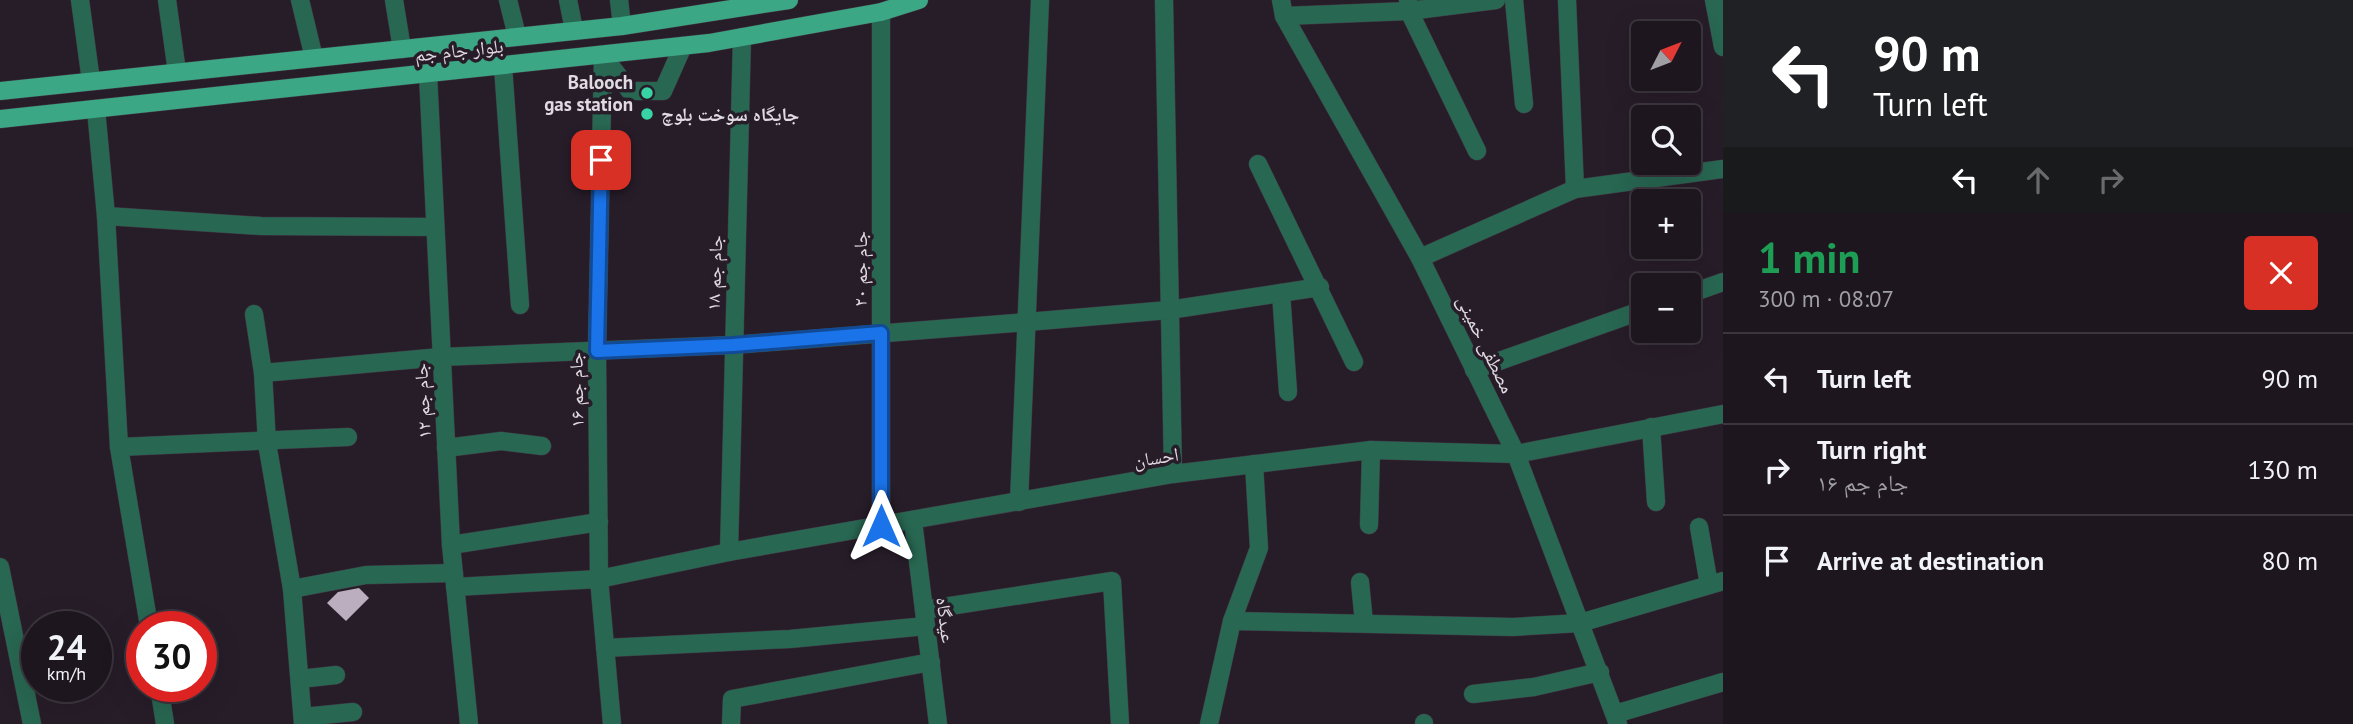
<!DOCTYPE html>
<html lang="en">
<head>
<meta charset="utf-8">
<style>
	:root { --surface:#1d161f; --page:#251f28; --text:#f1f3f6; --muted:#a09fa4; --line:#3b353d }
	body { margin:0; font-family:"PT Sans","Noto Naskh Arabic",sans-serif; background:var(--page); color:var(--text); height:100vh; display:flex; flex-direction:column; font-size:26px; white-space:nowrap }
	* { box-sizing:border-box; margin:0 }
	p { font-size:23px; color:var(--muted) }
	.icon { flex:none; width:38px; height:38px; fill:none; stroke:currentColor; stroke-width:2; stroke-linecap:round; stroke-linejoin:round }
	.map { position:relative; flex:1; overflow:hidden }
	.details { display:flex; flex-direction:column; background:var(--surface); width:630px }
	.details>* { flex:none }
	.guide { background:#202124; color:#fff; overflow:hidden }
	.needle { width:46px; rotate:48deg }
	.tools { position:absolute; left:1631px; top:21px; display:grid; gap:14px }
	.tools a { display:grid; place-items:center; width:70px; height:70px; border-radius:7px; background:var(--surface); box-shadow:0 7px 28px #0002,0 0 0 2px var(--line); font-size:35px }
	.speed { position:absolute; left:21px; top:611px; display:flex; gap:14px; font-size:35px; font-weight:700; text-align:center }
	.speed>* { display:grid; place-content:center; width:91px; height:91px; border-radius:50%; background:var(--surface); box-shadow:0 7px 28px #0002,0 0 0 2px var(--line); line-height:1 }
	.speed small { font-size:18px; font-weight:400 }
	.speed .limit { border:10px solid #d22; background:#fff; color:#111 }
	.pin { position:absolute; display:grid; place-items:center; width:60px; height:60px; color:#fff; margin:-30px; border-radius:14px; box-shadow:0 4px 10px #0006 }
	.me { position:absolute; width:77px; margin:-38px; rotate:0deg; stroke-linejoin:round; filter:drop-shadow(0 0 5px #0008) }
	.turn { display:flex; align-items:center; gap:24px; height:147px; padding:0 35px; font-size:32px }
	.turn .icon { width:91px; height:91px; stroke-width:2.5 }
	.turn b { display:block; font-size:49px; line-height:60px }
	.lanes { display:flex; align-items:center; height:66px; padding:0 35px; background:#0003; justify-content:center; gap:35px; direction:ltr }
	.lanes .off { opacity:.35 }
	.round { display:grid; place-items:center; flex:none; width:74px; height:74px; border-radius:7px; background:var(--page) }
	.head { display:flex; align-items:center; justify-content:space-between; height:119px; padding:0 35px }
	h1 { font-size:42px; font-weight:700; line-height:52px; color:#1e9e55 }
	ul { padding:0; list-style:none }
	li { display:flex; align-items:center; gap:21px; height:91px; padding:0 35px; border-top:2px solid var(--line) }
	li div { flex:1 }
	li b { display:block; font-size:26px }
	li em { font-style:normal }
	main { display:flex; flex:1; min-height:0 }
	.map>svg:first-child { display:block }
	.building { fill:#bbaebe }
	.lines { fill:none; stroke-linecap:round; stroke-linejoin:round }
	.minor-casing { stroke:#413743; stroke-width:19 }
	.major-casing { stroke:#413743; stroke-width:19 }
	.minor { stroke:#286752; stroke-width:18 }
	.major { stroke:#3ca784; stroke-width:18 }
	.route-casing { stroke:#114b97; stroke-width:18 }
	.route { stroke:#1a73e8; stroke-width:12 }
	.poi-dot { fill:#39d4a5; stroke:#271d29; stroke-width:2.5 }
	.labels { text-anchor:middle; dominant-baseline:central; stroke-width:7; stroke-linejoin:round; paint-order:stroke }
	.street-label { font-size:19px; fill:#e1dae2; stroke:#271d29 }
	.poi-label { font-size:19px; font-weight:bold; fill:#e1dae2; stroke:#271d29; text-anchor:end }
</style>
</head>
<body>
<main>
<div class="map">
<svg width="1723" height="724" viewBox="0 0 1723 724">
	<rect width="100%" height="100%" fill="#271d29"/>
	<!-- building -->
	<path class="building" d="M359,588l10,10 -23,23 -19,-18 11,-11z"/>
	<g class="lines">
		<defs>
			<g id="minor">
				<path d="M80,0l11,81"/>
				<path d="M167,0l10,72"/>
				<path d="M300,0l14,58"/>
				<path d="M394,0l8,49"/>
				<path d="M508,0l9,36"/>
				<path d="M568,0l6,30"/>
				<path d="M619,0l3,26"/>
				<path d="M1164,0l9,474"/>
				<path d="M1281,0l3,16 136,242 96,196 102,270"/>
				<path d="M1408,0l1,11 68,140"/>
				<path d="M1514,0l10,104"/>
				<path d="M1567,0l8,189"/>
				<path d="M1714,0l9,47"/>
				<path d="M881,12v514"/>
				<path d="M1284,16l125,-5 87,-11"/>
				<path d="M603,56l-6,295 2,228 13,145"/>
				<path d="M603,56l27,35h33l20,-45"/>
				<path d="M503,66l17,239"/>
				<path d="M428,74l23,471 18,179"/>
				<path d="M96,109l10,107 13,231 30,179"/>
				<path d="M1258,164l96,198"/>
				<path d="M106,216l155,10 174,1"/>
				<path d="M1420,258l155,-69 148,-20"/>
				<path d="M1281,293l7,99"/>
				<path d="M1689,294l34,-12"/>
				<path d="M254,314l9,59 4,70 25,146 11,135"/>
				<path d="M1474,370l169,-60"/>
				<path d="M263,373l178,-16 292,-12 294,-23 142,-12 151,-23"/>
				<path d="M1651,427l5,75"/>
				<path d="M119,447l229,-10"/>
				<path d="M446,448l55,-7 41,5"/>
				<path d="M1019,502l21,-502"/>
				<path d="M913,521l25,203"/>
				<path d="M1369,525l2,-75"/>
				<path d="M1699,527l10,58"/>
				<path d="M451,545l148,-23"/>
				<path d="M729,552l13,-515"/>
				<path d="M0,567l32,157"/>
				<path d="M1360,582l4,41"/>
				<path d="M455,587l144,-8 130,-27 444,-78 198,-24 145,4 207,-40"/>
				<path d="M292,589l74,-14 88,-2"/>
				<path d="M924,610l188,-29 8,143"/>
				<path d="M1232,621l281,6 67,-4 143,-42"/>
				<path d="M605,648l185,-9 136,-13"/>
				<path d="M300,679l36,-4"/>
				<path d="M159,686l6,38"/>
				<path d="M1473,694l61,-7 66,-15"/>
				<path d="M1615,714l108,-32"/>
				<path d="M303,717l50,-5"/>
				<path d="M1424,723v1"/>
				<path d="M731,724l1,-25 199,-37"/>
				<path d="M1209,724l23,-103 27,-73 -5,-84"/>
			</g>
			<g id="major">
				<path d="M0,91l622,-65 167,-26"/>
				<path d="M0,119l709,-76 172,-31 38,-12"/>
			</g>
		</defs>
		<!-- minor casing -->
		<use href="#minor" class="minor-casing"/>
		<!-- major casing -->
		<use href="#major" class="major-casing"/>
		<!-- minor -->
		<use href="#minor" class="minor"/>
		<!-- major -->
		<use href="#major" class="major"/>
	</g>
	<g class="lines">
		<defs>
			<path id="route" d="M601,160l-4,191 136,-6 148,-12v193"/>
		</defs>
		<!-- route casing -->
		<use href="#route" class="route-casing"/>
		<!-- route -->
		<use href="#route" class="route"/>
	</g>
	<!-- markers -->
	<g class="poi-dot">
		<circle cx="647" cy="93" r="7"/>
		<circle cx="647" cy="114" r="7"/>
	</g>
	<g class="labels">
		<!-- street labels -->
		<g class="street-label">
			<text transform="translate(459 50) rotate(-6)">بلوار جام جم</text>
			<text transform="translate(860 269) rotate(-90)">جام جم ۲۰</text>
			<text transform="translate(714 273) rotate(-88)">جام جم ۱۸</text>
			<text transform="translate(1486 344) rotate(64)">مصطفی خمینی</text>
			<text transform="translate(576 390) rotate(-91)">جام جم ۱۶</text>
			<text transform="translate(422 401) rotate(-93)">جام جم ۱۲</text>
			<text transform="translate(1156 457) rotate(-9)">احسان</text>
			<text transform="translate(946 620) rotate(83)">عیدگاه</text>
		</g>
		<!-- poi labels -->
		<g class="poi-label">
			<text x="633" y="82">Balooch<tspan x="633" dy="22">gas station</tspan></text>
			<text x="661" y="114" text-anchor="start">جایگاه سوخت بلوچ</text>
		</g>
	</g>
</svg>
<div class="tools">
<a><svg class="needle" viewBox="-14 -14 28 28"><path d="M0-13l5 13h-10z" fill="#e53935"/><path d="M0 13l5-13h-10z" fill="#a09fa4"/></svg></a>
<a><svg class="icon" aria-label="search" viewBox="0 0 24 24"><circle cx="10" cy="10" r="6"/><path d="M15 15l6 6"/></svg></a>
<a>+</a>
<a>−</a>
</div>
<div class="speed"><div>24<small>km/h</small></div><div class="limit">30</div></div>
<div class="pin" style="left:601px;top:160px;background:#d93025"><svg class="icon" aria-label="arrive" viewBox="0 0 24 24"><path d="M6 21V4h12l-3 4 3 4H6"/></svg></div>
<svg class="me" style="left:881px;top:526px" viewBox="-20 -20 40 40"><path d="M0-17L14 15 0 8-14 15z" fill="#1a73e8" stroke="#fff" stroke-width="4"/></svg>
</div>
<section class="details">
<div class="guide">
<div class="turn"><svg class="icon" aria-label="left" viewBox="0 0 24 24"><path d="M17 20v-9H6M10 6l-5 5 5 5"/></svg><div><b>90 m</b>Turn left</div></div>
<div class="lanes"><svg class="icon" aria-label="left" viewBox="0 0 24 24"><path d="M17 20v-9H6M10 6l-5 5 5 5"/></svg><svg class="icon off" aria-label="ahead" viewBox="0 0 24 24"><path d="M12 20V5M6 11l6-6 6 6"/></svg><svg class="icon off" aria-label="right" viewBox="0 0 24 24"><path d="M7 20v-9h11M14 6l5 5-5 5"/></svg></div>
</div>
<div class="head"><div><h1>1 min</h1><p>300 m · 08:07</p></div><a class="round" style="background:#d93025;color:#fff"><svg class="icon" aria-label="close" viewBox="0 0 24 24"><path d="M6 6l12 12M18 6L6 18"/></svg></a></div>
<ul>
<li><svg class="icon" aria-label="left" viewBox="0 0 24 24"><path d="M17 20v-9H6M10 6l-5 5 5 5"/></svg><div><b>Turn left</b></div><em>90 m</em></li>
<li><svg class="icon" aria-label="right" viewBox="0 0 24 24"><path d="M7 20v-9h11M14 6l5 5-5 5"/></svg><div><b>Turn right</b><p>جام جم ۱۶</p></div><em>130 m</em></li>
<li><svg class="icon" aria-label="arrive" viewBox="0 0 24 24"><path d="M6 21V4h12l-3 4 3 4H6"/></svg><div><b>Arrive at destination</b></div><em>80 m</em></li>
</ul>
</section>
</main>
</body>
</html>
